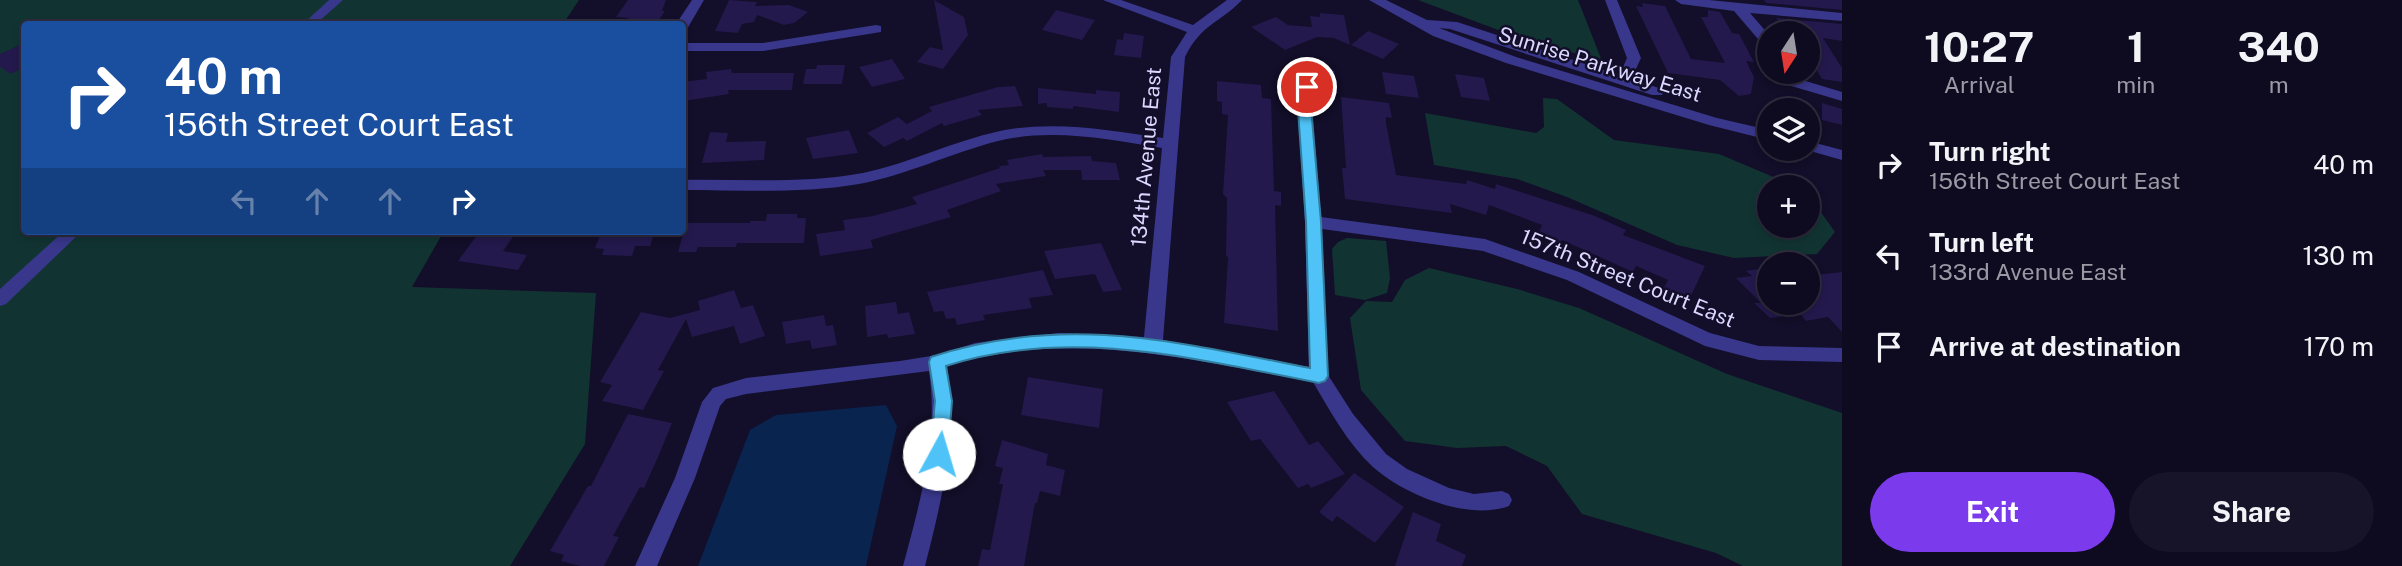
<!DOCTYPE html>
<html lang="en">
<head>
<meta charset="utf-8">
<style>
	:root { --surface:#0e0a1f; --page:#171328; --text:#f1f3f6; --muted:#9b9aa4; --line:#2e2b3d; --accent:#7c3aed }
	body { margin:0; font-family:"Public Sans",sans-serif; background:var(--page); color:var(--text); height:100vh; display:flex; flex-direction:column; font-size:26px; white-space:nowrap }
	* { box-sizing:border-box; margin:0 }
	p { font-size:23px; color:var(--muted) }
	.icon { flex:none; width:38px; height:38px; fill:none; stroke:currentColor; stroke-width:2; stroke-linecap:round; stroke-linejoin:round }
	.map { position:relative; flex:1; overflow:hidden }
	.drawer { display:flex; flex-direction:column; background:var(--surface); width:560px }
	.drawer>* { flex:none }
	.hud { position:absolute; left:21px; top:21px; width:665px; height:214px; border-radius:7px; box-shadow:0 4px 10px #0003,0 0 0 2px var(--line); background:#1a4fa0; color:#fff; overflow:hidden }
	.needle { width:46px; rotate:192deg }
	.fabs { position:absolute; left:1757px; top:21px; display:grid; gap:14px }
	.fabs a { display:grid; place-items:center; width:63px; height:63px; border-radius:50%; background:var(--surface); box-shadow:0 4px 10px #0003,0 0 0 2px var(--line); font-size:35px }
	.pin { position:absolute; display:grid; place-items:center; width:60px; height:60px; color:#fff; margin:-30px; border:4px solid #fff; border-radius:50%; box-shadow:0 2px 7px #0007 }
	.me { position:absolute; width:77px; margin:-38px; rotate:6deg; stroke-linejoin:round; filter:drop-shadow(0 0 5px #0008) }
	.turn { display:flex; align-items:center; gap:24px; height:147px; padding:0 28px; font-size:32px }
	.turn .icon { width:91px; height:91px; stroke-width:2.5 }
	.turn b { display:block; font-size:49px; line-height:60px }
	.lanes { display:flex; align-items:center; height:66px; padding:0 28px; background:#0003; justify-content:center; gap:35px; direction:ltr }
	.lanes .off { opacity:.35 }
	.eta { display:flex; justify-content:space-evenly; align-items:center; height:119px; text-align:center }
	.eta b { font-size:42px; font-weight:700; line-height:49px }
	.primary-button { display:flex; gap:14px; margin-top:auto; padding:14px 28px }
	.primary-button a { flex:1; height:80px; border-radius:42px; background:var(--accent); color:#fff; font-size:28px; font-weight:700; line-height:80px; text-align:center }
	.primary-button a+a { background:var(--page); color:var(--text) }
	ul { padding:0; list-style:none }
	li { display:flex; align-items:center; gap:21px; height:91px; padding:0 28px }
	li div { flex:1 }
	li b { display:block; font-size:26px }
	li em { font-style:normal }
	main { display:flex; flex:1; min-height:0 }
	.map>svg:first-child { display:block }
	.green { fill:#113432 }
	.water { fill:#09244e }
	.building { fill:#23194c }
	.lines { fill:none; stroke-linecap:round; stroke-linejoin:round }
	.minor { fill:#38378b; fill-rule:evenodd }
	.tertiary { fill:#38378b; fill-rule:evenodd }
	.route { fill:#4fc3f7; stroke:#337fa1; stroke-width:2 }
	.labels { text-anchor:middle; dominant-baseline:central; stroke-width:5; stroke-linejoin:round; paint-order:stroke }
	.street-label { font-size:21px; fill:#dbd7ff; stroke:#130e29 }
</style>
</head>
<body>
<main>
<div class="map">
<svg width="1842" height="566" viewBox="0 0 1842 566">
	<rect width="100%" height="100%" fill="#130e29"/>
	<!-- green -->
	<g class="green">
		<path d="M0,0h579l-16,24h-539v207h420l-32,56 184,6 -11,151 -75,122h-510z"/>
		<path d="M1418,0h160l24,61 -85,-24z"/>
		<path d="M1543,98l14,1 57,41 105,14 78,33h-28v39h39v-32l27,38 -18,22 -83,4 -57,-13 -110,-48 -50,-18 -83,-14 -9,-52 111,20 8,-6z"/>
		<path d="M1347,238l39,3 4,37 -3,15 -22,7 -30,-5 -3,-46 6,-7z"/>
		<path d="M1429,268l88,21 62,19 148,66 115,39v153h-99l-27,-13 -134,-39 -35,-48 -41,-20 -49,2 -52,-7 -44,-51 -11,-72 16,-17 26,1 13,-22z"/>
	</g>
	<!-- water -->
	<path class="water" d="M886,405l11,21 -31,140h-168l52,-136 26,-15z"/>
	<!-- building -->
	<g class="building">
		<path d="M628,0h38l-4,11h3l-9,13h-32l4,-6 -12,-1z"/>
		<path d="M729,0l28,2 -2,4 34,-1 19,7 -14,11 -10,2 -27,-10 -3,7 -12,2 -4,9 -23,-2z"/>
		<path d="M934,0l30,17 4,18 -25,34 -26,-7 13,-15 13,3z"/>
		<path d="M1764,0h78v10l-76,-7z"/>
		<path d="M1642,3l23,3 26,53 34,4 -24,-46h7v-7l12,2 12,21 7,1 15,28 -8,-1 8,16 -3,17 -12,2 -19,-16 -52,-7 -32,-67 7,1z"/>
		<path d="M1056,10l39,10 -13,20 -40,-10z"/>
		<path d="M1320,13l24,2 6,30 -16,-7 -17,-1 -32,13 -34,-23 25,-10 12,8 24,2 -2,-11 10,1z"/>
		<path d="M1776,18l66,6v17l-19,-3 19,30v14l-20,-3 -9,-15h-5v-31h-22z"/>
		<path d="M1368,31l31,13 -16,15 -32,-14z"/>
		<path d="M1124,33l20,3 -3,22 -27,-3 3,-16 6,1z"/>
		<path d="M24,43v24l-13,7 -11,-7v-13z"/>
		<path d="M892,59l13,20 -33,8 -13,-20z"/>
		<path d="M817,65h28l-3,19h-39l3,-15h10z"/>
		<path d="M731,69l1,4h62l-2,17h-64l1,4 -45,7 -2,-19 25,-3 -1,-7z"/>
		<path d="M1382,72l32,4 5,22 -33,-4z"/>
		<path d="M1455,74l29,4 6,23 -29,-4z"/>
		<path d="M1217,81l44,4 1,13 9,1 3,92 7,1v14l-6,-1 3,126 -54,-8 4,-66 -2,-1 1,-58 -4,-4 5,-79 -6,-1v-12l-5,-1z"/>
		<path d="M1015,86l8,20 -45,4 4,5 -38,11 -2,-3 -35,18 -4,-3 -19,9 -17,-14 31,-16 9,7 25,-13 -3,-4 69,-20z"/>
		<path d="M1038,88l58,6v-4l24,2 -1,20 -46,-6v3l-26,-2v-4l-9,1z"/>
		<path d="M1341,97l48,6 3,15 -6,-1v6l10,52 70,9 1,-4 28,9 1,-5 99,32 31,14 -3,5 82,31 -16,34 -26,-11 5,-9 -32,-14 -3,6 -71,-32 -1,3 -23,-9 4,-9 -53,-20 -3,10 -36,-11 2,9 -107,-14 -3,-31h4z"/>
		<path d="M1822,103l20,6v16l-20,-5z"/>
		<path d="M849,130l9,23 -45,6 -7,-21z"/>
		<path d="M710,132l18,1 -2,9 40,-1 -2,19 -62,3z"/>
		<path d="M1042,154l1,3 48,-1 1,5 24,2 4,17h-38l-1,-10h-38l3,6 -50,8 5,7 -54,19 4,7 -80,23 2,8 -53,8 -4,-22 29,-4 -2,-10 30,-4 44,-12 -5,-7 88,-29 -1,-2 10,-1 -2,-5z"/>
		<path d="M767,214h30v4h9l-2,25h-67l-1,4h-38l-2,5h-18l8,-29h64v-2h16z"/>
		<path d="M480,231l35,3 -12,17 24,4 -9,15 -60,-9z"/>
		<path d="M602,231h53l-5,15h-15l-3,10 -30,-1 2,-6 -9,-1z"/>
		<path d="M1101,243l21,47 -19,2 -8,-18 -40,5 -11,-28z"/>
		<path d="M1769,267v36h39v-27l34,-4v60l-14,-15 -22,4 -6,-7 -30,4 -16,-15h7l-25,-25 16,-2 -6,-5z"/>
		<path d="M1043,270l10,25 -24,3 3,10 -49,7 2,5 -28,5 -2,-7 -9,1 -3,-8 -9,1 -7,-20z"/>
		<path d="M734,290l7,18 12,-3 12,31 -25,8 -6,-18 -42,11 -6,-18 -28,51 6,1 -21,39 -41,-9 10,-16 -12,-3 41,-70 29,6 30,-8 -2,-9z"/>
		<path d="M896,302l2,12 11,-2 6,22 -27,4 -1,-4 -20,3 -2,-31z"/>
		<path d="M824,315l2,11 7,-1 4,20 -25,4 -2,-9 -24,4 -4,-22z"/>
		<path d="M1028,377l75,12 -4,39 -78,-13z"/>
		<path d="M1274,391l35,54 9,-4 27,33 -34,14 -3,-4 -10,4 -38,-49 -9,2 -24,-39z"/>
		<path d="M628,414l44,9 -14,34 -14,31 -4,-1 -27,49 6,1 -15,29h-24l-19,-5 3,-6 -14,-4 38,-65h3z"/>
		<path d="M1002,440l46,14 -2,11 19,5 -5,26 -20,-5 -3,12h-2l-11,63h-46l4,-17 8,1 13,-66h-4l4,-16 -8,-2z"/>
		<path d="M1354,473l50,34 -29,36 -38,-27 -5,6 -13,-10z"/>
		<path d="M1413,512l28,12 -5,17 30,14 -4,11h-67z"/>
	</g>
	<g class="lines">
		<!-- minor -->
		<g class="minor">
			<path d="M329,0h14l-27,24h-13z"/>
			<path d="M692,0h12l-17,29 -5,1v-6h-6z"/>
			<path d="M1103,0h18l72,25 34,-25h15c-22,23 -41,24 -57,57l-22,283 146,27 -4,-145 -8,-126 8,-20 23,-8 7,4 -19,10 -5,14 10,121 164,22 94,33 131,61 49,13 83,2v14l-83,-2 -54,-14 -138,-66 -84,-29 -161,-22 6,146 25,39 33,40 21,15 42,19 25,6 28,-3 7,3 3,6 -3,6c-40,15 -105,-11 -136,-39 -25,-23 -43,-56 -60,-85 -120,-22 -246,-54 -366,-16 11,69 -5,133 -22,200h-22c17,-64 36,-128 26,-195l-183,23 -20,5 -6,7 -25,72 -38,88h-22l40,-88 27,-76 11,-14 33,-10 154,-17 37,-6 38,-12 83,-10 86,4 18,-189c-54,-9 -110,-20 -164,-7 -47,12 -91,34 -139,43 -58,10 -118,6 -177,6v-10c60,-1 122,4 181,-7 47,-10 90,-32 137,-42 54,-11 109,-1 163,7l8,-81 16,-25z"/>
			<path d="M1605,0h12l24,58 -12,26 -5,1 -7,-4 10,-23z"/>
			<path d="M1675,0h34l133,13v8l-92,-8 19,22v12l-5,-1 -30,-35 -53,-7z"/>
			<path d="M876,25l5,1v6l-118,19h-81v-8h81z"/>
			<path d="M1781,72h14l4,7 43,13v9l-54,-16z"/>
			<path d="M64,231h18l-76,73 -6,2v-17z"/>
		</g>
		<!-- tertiary -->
		<g class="tertiary">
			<path d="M1369,0h17l41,20 30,2 205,67 2,3 -2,3h-10l-202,-66 -11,-1 77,29 201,61 52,12v10l-60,-15 -203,-62 -73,-27z"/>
			<path d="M1808,141l34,9v10l-39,-11h5z"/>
		</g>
	</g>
	<!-- route -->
	<path class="route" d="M1307,83l6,4 -3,9 11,126 7,154 -3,5 -6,2c-123,-24 -249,-57 -373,-17l6,35 -4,53 -2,5 -7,3 -6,-3 -3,-5 5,-53 -6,-39 2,-5c136,-44 245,-15 379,11l-4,-146 -9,-126 5,-12z"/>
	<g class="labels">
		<!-- street labels -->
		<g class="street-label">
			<text transform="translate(1600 64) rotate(17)">Sunrise Parkway East</text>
			<text transform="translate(1146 157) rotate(-85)">134th Avenue East</text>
			<text transform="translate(1628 278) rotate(22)">157th Street Court East</text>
		</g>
	</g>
</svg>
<div class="fabs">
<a><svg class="needle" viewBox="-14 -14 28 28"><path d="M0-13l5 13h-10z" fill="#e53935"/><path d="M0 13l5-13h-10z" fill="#9b9aa4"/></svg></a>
<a><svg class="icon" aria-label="layers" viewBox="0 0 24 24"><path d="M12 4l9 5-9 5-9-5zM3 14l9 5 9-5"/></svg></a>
<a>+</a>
<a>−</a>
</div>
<div class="pin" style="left:1307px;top:87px;background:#d93025"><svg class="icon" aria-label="arrive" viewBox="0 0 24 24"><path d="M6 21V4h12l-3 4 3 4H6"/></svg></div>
<svg class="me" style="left:939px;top:454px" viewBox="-20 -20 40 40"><circle r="19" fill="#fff"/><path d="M0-13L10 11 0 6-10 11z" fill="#4fc3f7"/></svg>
<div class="hud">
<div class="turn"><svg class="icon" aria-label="right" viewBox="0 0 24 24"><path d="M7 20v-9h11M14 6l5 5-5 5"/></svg><div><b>40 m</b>156th Street Court East</div></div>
<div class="lanes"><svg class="icon off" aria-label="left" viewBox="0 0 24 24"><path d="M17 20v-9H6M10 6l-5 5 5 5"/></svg><svg class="icon off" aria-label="ahead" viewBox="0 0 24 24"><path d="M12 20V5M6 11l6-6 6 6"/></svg><svg class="icon off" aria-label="ahead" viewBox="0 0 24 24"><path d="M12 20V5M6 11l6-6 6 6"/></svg><svg class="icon" aria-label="right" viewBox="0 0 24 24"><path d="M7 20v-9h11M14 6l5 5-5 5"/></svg></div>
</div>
</div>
<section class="drawer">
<div class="eta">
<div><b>10:27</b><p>Arrival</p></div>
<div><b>1</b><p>min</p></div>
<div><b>340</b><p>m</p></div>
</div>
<ul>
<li><svg class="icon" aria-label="right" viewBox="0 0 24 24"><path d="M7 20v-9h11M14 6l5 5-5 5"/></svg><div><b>Turn right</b><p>156th Street Court East</p></div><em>40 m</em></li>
<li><svg class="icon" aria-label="left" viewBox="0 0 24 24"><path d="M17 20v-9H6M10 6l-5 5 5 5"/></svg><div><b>Turn left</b><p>133rd Avenue East</p></div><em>130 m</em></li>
<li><svg class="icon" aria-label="arrive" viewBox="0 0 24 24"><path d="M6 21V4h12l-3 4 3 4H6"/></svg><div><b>Arrive at destination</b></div><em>170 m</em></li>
</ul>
<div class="primary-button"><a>Exit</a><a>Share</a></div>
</section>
</main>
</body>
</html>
